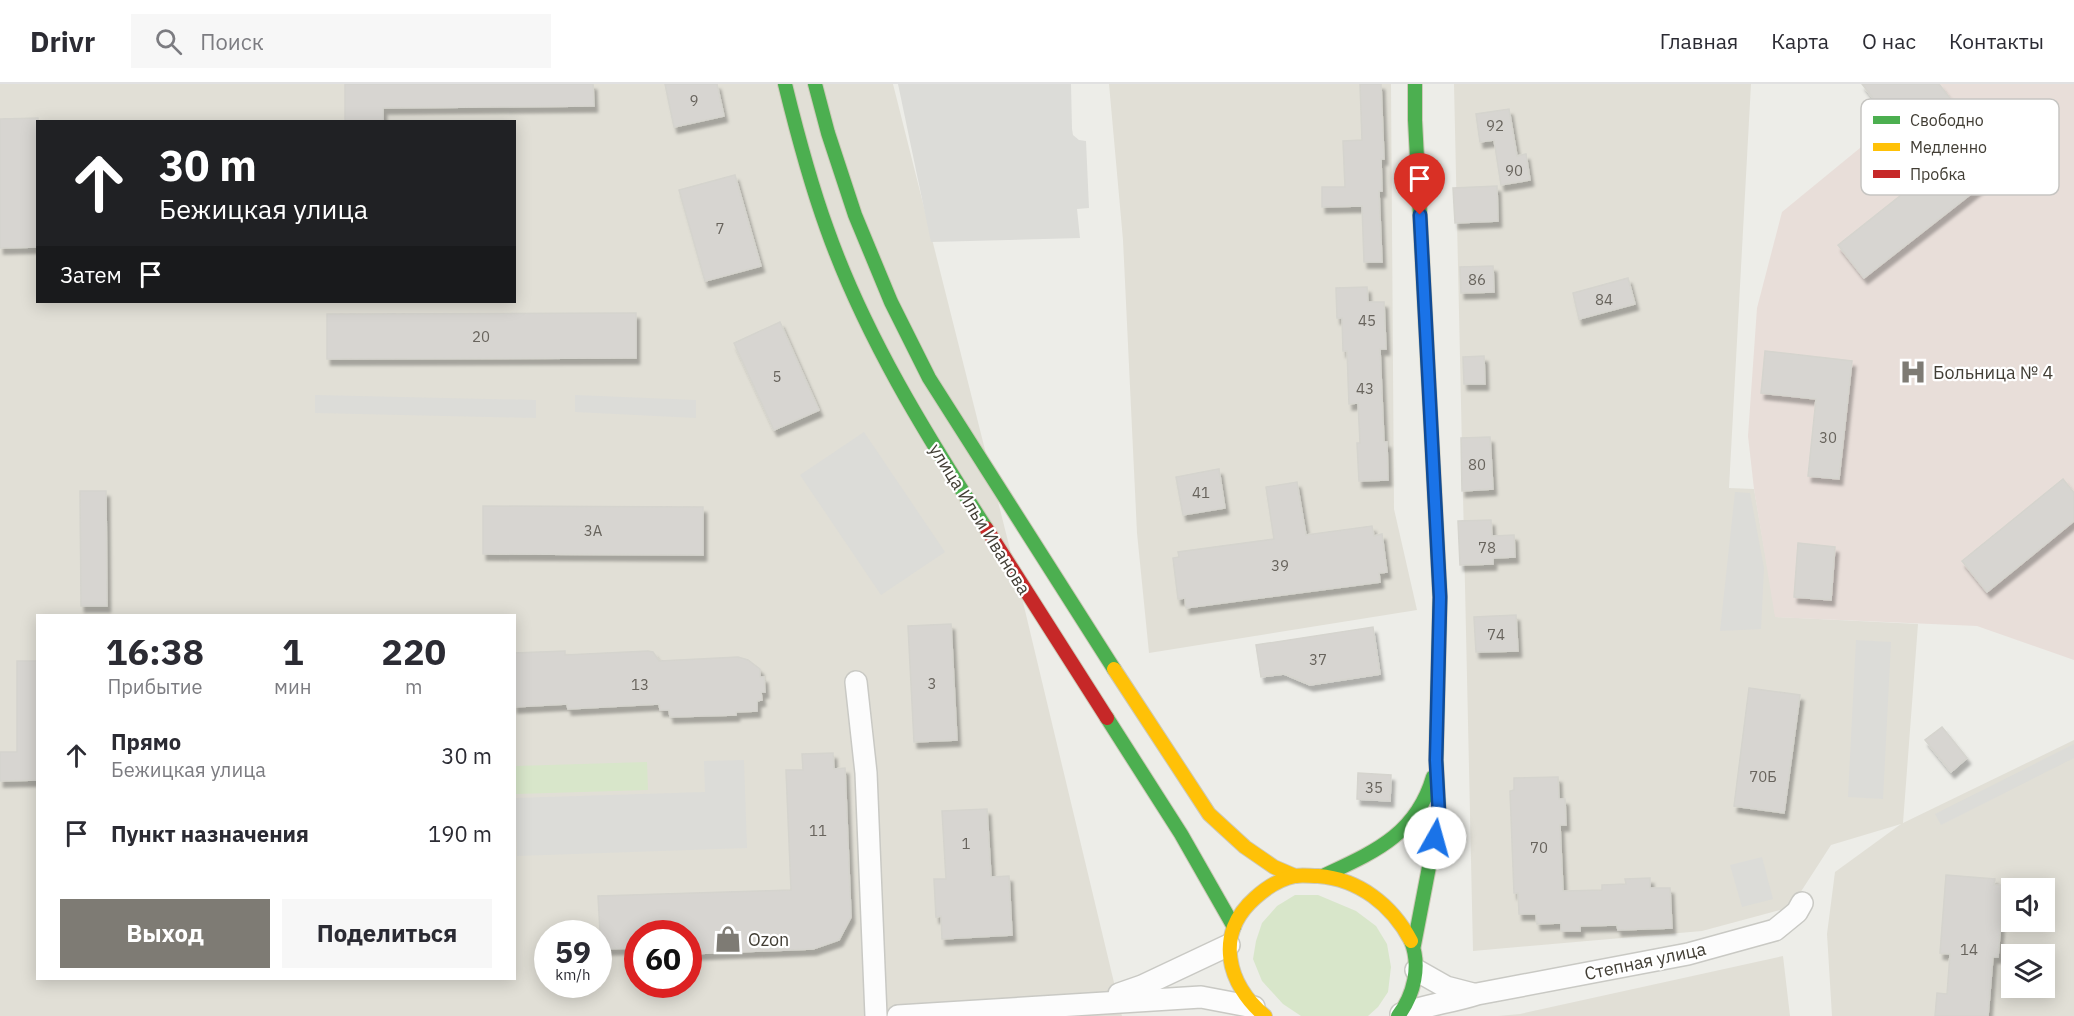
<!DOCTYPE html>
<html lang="ru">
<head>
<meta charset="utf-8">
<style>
	:root { --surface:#fff; --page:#f7f7f7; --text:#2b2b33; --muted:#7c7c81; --line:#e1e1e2; --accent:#7e7b74 }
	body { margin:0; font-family:"IBM Plex Sans",sans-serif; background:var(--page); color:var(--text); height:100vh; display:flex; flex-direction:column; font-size:22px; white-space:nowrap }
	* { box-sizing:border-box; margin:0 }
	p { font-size:20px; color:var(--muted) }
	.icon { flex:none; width:33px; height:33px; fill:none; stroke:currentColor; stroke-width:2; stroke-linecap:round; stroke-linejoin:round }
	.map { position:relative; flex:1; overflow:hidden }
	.drawer { position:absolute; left:36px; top:530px; width:480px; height:366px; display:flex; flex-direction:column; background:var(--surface); border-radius:0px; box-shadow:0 3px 15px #0003 }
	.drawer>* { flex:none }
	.hud { position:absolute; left:36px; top:36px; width:480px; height:183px; border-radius:0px; box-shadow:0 3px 15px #0003; background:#202124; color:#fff; overflow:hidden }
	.controls { position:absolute; left:2001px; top:794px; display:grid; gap:12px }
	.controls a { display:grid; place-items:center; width:54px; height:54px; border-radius:0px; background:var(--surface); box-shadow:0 3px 15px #0003; font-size:30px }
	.speed { position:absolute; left:534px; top:836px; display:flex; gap:12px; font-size:30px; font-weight:700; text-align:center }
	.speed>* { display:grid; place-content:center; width:78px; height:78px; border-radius:50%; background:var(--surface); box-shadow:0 3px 15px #0003; line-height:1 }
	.speed small { font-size:15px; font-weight:400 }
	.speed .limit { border:9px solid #d22; background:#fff; color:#111 }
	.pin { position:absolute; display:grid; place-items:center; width:51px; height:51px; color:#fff; margin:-62px -26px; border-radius:50% 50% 50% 0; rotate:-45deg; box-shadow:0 0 6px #0007 }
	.pin .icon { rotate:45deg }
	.me { position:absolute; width:66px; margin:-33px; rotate:7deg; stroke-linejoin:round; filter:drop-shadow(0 0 4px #0008) }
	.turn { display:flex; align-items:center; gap:21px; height:126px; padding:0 24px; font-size:27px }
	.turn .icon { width:78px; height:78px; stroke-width:2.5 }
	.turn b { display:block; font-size:42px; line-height:51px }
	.then { display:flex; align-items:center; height:57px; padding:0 24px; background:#0003; gap:12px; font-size:22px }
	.eta { display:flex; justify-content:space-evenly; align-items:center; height:102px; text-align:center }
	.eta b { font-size:36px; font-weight:800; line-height:42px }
	.primary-button { display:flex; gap:12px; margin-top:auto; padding:12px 24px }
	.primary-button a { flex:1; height:69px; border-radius:0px; background:var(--accent); color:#fff; font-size:24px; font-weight:800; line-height:69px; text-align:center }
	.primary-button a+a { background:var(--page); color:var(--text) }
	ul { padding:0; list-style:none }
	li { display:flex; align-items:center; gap:18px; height:78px; padding:0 24px }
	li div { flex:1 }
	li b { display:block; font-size:22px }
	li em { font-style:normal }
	header { display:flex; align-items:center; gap:36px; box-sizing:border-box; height:84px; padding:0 30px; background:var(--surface); border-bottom:2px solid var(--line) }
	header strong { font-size:28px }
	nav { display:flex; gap:33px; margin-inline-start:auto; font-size:21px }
	.search { width:420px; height:54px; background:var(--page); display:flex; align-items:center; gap:15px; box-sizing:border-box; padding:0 21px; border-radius:0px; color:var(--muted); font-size:22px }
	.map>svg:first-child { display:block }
	.residential { fill:#e1dfd6; fill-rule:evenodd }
	.medical { fill:#e8ded9 }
	.green { fill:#d8e6ca }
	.parking { fill:#dcdcd8 }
	.building { fill:#d7d5d1; stroke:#d5d4ce; stroke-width:1.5; filter:url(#shadow) }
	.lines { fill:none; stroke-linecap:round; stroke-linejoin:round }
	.street-casing { stroke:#c9c9c4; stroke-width:24 }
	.fast-casing { stroke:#cdc9b8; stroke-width:16 }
	.slow-casing { stroke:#cdc9b8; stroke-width:16 }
	.jam-casing { stroke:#cdc9b8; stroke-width:16 }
	.street { stroke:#fcfcfc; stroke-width:21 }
	.fast { stroke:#4caf50; stroke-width:14 }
	.slow { stroke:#ffc107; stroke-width:14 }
	.jam { stroke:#c62828; stroke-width:14 }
	.route-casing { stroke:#114b97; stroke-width:15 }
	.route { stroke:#1a73e8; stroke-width:10 }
	.labels { text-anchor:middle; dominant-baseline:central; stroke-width:4.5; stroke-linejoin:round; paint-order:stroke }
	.number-label { font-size:15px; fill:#68645d }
	.poi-label { font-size:18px; fill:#423e35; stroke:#fff; text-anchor:start }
	.street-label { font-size:18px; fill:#423e35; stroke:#fff }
	.key { fill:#fff; stroke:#c6c5c2; stroke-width:1.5 }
	.key-label { font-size:16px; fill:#423e35 }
</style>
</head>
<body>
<header>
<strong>Drivr</strong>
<div class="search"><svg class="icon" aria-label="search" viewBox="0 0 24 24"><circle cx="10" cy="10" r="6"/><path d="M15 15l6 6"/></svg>Поиск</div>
<nav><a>Главная</a><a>Карта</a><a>О нас</a><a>Контакты</a></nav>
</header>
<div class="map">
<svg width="2074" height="932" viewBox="0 0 2074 932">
	<defs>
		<filter id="shadow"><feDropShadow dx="3.5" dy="6" stdDeviation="1.5" flood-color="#0004"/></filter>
	</defs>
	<rect width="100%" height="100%" fill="#edede8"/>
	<!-- residential -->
	<g class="residential">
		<path d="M0,0h893l124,493 105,439h-1122zM38,38h476v180h-476zM38,531h476v363h-476zM548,849h50v51h-50zM638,849h50v51h-50z"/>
		<path d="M1109,0h282l3,425 23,101 -268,43 -12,-120 -14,-293z"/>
		<path d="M1454,0h297l-22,404 25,1 22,128 142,7 -15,199 171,-83v276h-242l-5,-82 8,-62 66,-48 -70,21 -40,62 -89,24 -229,20zM2012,804h32v33h-32zM2012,870h32v33h-32z"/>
		<path d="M1783,872l7,60h-292l22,-2z"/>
	</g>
	<!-- medical -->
	<path class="medical" d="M1938,0h136v576l-97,-34 -202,-9 -21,-128 -6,-53 9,-128 25,-96z"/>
	<!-- green -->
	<g class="green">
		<path d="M647,678l1,28 -132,4 -1,-28z"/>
		<path d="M1295,811h23l38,16 20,15 11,18 4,23 -3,25 -10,15 -10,9h-67l-18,-12 -21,-23 -9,-22 3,-18 6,-18 15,-17z"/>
	</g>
	<!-- parking -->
	<g class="parking">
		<path d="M898,0h173l1,45 1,6 6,5 7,1 3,67 -12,1 3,29 -149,4z"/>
		<path d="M315,311l221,5v18l-221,-5z"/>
		<path d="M575,311l121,5v18l-121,-6z"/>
		<path d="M864,348l81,120 -64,43 -81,-120z"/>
		<path d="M1735,408l15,1 14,75 -3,61 -41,2z"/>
		<path d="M1856,556l35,2 -8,157 -35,-2z"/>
		<path d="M2074,660v14l-133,67 -6,-11z"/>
		<path d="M744,676l3,88 -230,8 -2,-58 190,-6 -1,-31z"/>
		<path d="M1762,773l11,42 -31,8 -12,-42z"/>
	</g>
	<!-- building -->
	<g class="building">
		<path d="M345,0h248l1,22 -211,2v14h-38z"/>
		<path d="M665,0h52l7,32 -50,11z"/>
		<path d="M1360,0h21l3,75h-3l1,32h-3l3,71h-18l-2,-56 -40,1v-20h23l-2,-46 19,-1z"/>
		<path d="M1862,0h77l48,63 -9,6 17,22 -131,103 -26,-33 92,-73z"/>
		<path d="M1509,25l8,47 9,-2 4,26 -29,5 -7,-45 -14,2 -4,-28z"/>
		<path d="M38,34v129l-38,1v-129z"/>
		<path d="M735,91l26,91 -56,15 -26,-91z"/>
		<path d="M1497,102l1,35 -43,2 -2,-35z"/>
		<path d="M1493,182l1,26 -33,1 -1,-26z"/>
		<path d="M1628,194l7,26 -56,15 -6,-26z"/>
		<path d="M1367,203l1,15h16l2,47h-6l4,93h3l1,38 -29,1 -2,-38h3l-2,-40 -9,1 -2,-53h-4l-1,-33h-5l-1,-30z"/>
		<path d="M636,229v45l-309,1v-45z"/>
		<path d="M780,238l39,88 -45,20 -40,-87z"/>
		<path d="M1765,267l87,10 -13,118 -31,-3 8,-77 -55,-6z"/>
		<path d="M1484,272l1,28h-21l-1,-27z"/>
		<path d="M1490,353l3,52 -31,2 -1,-53z"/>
		<path d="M1219,385l6,39 -42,7 -7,-38z"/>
		<path d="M2063,395l11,14v28l-87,71 -25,-31z"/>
		<path d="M1297,398l9,53 66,-9 2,10 8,-2 5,38 -8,1 1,9 -194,26 -1,-10 -7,1 -5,-41 6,-1 -1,-5 96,-13 -8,-52z"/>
		<path d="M80,407h26l1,115h-26z"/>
		<path d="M483,422l220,1v48l-220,-1z"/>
		<path d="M1491,436l1,16 22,-1 1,22 -22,1v6l-33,1 -2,-44z"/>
		<path d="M1798,459l37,4 -4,53 -37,-3z"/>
		<path d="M1516,531l2,36 -42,1 -2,-35z"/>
		<path d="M951,540l6,116 -43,2 -6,-116z"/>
		<path d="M1373,543l7,47 -70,11 -26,-11 -23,3 -5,-32z"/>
		<path d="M565,567v4l83,-4 5,1 6,9 79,-4 10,3 12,9v8h4l1,15h-4l1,8 -5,1v10l-21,1v3l-66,2 -1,-7h-9l-1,-6 -91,5 -1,-5 -53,3v-54z"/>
		<path d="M17,577h21v119l-38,1v-29h17z"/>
		<path d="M1749,604l51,7 -16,118 -50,-7z"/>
		<path d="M1942,643l25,31 -16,14 -26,-32z"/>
		<path d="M833,669l1,16 11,-1 6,149 -12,23 -26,9 -125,5v-21h-50v15l-37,1 -3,-53 193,-6 -5,-120h17l-1,-16z"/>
		<path d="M1358,689l33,2 -1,26 -33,-2z"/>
		<path d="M1558,693l1,22h6l1,26h-6l3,66 39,-1v-5l24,-1 -1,-5 25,-1v10h20l2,40 -54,2 -1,-5 -37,1v5h-19v-8l-24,1 -1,-10h-17l-1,-21h-4l-4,-102 4,-1v-12z"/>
		<path d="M987,725l4,68 18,-1 3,59 -70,4 -1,-23 -5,1 -2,-38h12l-4,-68z"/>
		<path d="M1946,791l49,4 -1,6h10l-6,72h-5l-5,59h-53l2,-23 10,1 3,-40 -10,-1z"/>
	</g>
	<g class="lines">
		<defs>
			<g id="street">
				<path d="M856,598l10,91 10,243"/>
				<path d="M1416,886l30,17 27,7"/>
				<path d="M1119,910l23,-8 87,-41"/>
				<path d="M1401,930c25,-9 51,-12 76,-20l211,-40 87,-24 22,-18 5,-9"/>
				<path d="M898,932l303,-19 53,10"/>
			</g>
			<g id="fast">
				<path d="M785,0c12,49 25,98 42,145 38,107 98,204 159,299"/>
				<path d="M815,0l13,49 27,82 36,87 38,76 185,291"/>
				<path d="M1107,634l74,116 53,93"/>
				<path d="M1323,792c51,-24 93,-41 110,-99"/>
				<path d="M1414,861l25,-130 -3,-55 4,-163 -25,-477v-36"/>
				<path d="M1398,932c16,-21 23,-50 13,-75"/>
			</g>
			<g id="slow">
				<path d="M1114,585l95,145 36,33 29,20 21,9"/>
				<path d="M1265,932c-38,-32 -51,-82 -10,-118 11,-10 25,-19 40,-22 7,-1 15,0 23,0 41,3 74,29 93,65"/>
			</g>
			<path id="jam" d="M986,444l121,190"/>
		</defs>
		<!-- street casing -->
		<use href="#street" class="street-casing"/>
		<!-- fast casing -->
		<use href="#fast" class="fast-casing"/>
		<!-- slow casing -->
		<use href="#slow" class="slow-casing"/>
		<!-- jam casing -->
		<use href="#jam" class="jam-casing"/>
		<!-- street -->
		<use href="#street" class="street"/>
		<!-- fast -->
		<use href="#fast" class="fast"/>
		<!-- slow -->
		<use href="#slow" class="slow"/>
		<!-- jam -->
		<use href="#jam" class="jam"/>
	</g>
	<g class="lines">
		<defs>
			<path id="route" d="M1420,131l20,382 -4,163 3,55 -4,23"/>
		</defs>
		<!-- route casing -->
		<use href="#route" class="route-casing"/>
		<!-- route -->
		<use href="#route" class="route"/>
	</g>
	<!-- icons -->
	<defs>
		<symbol id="hospital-bare" viewBox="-9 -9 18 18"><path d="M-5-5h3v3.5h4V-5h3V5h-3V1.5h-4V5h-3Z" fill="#7e7b74" stroke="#fff" stroke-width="2.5" paint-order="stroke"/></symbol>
		<symbol id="shop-bare" viewBox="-9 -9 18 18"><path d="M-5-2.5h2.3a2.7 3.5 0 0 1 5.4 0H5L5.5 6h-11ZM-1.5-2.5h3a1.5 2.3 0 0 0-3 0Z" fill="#7e7b74" stroke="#fff" stroke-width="2.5" paint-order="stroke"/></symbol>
	</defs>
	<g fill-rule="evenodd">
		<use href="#hospital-bare" x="1894" y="269" width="38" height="38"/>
		<use href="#shop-bare" x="709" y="836" width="38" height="38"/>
	</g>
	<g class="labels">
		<!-- number labels -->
		<g class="number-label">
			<text x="694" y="16">9</text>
			<text x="1495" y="41">92</text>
			<text x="1514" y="86">90</text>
			<text x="720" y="144">7</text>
			<text x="1477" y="195">86</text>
			<text x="1604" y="215">84</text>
			<text x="1367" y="236">45</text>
			<text x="481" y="252">20</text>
			<text x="777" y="292">5</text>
			<text x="1365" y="304">43</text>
			<text x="1828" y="353">30</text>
			<text x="1477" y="380">80</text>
			<text x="1201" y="408">41</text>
			<text x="593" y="446">3А</text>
			<text x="1487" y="463">78</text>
			<text x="1280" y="481">39</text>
			<text x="1496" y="550">74</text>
			<text x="1318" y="575">37</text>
			<text x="932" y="599">3</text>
			<text x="640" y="600">13</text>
			<text x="1763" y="692">70Б</text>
			<text x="1374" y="703">35</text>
			<text x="818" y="746">11</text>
			<text x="966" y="759">1</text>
			<text x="1539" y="763">70</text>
			<text x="1969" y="865">14</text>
		</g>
		<!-- poi labels -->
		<g class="poi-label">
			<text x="1933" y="288">Больница № 4</text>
			<text x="748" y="855">Ozon</text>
		</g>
		<!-- street labels -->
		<g class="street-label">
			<text transform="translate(980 435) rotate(58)">улица Ильи Иванова</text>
			<text transform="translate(1645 877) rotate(-12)">Степная улица</text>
		</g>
	</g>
	<!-- legend -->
	<rect x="1861" y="15" width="198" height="96" rx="9" class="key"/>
	<rect x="1873" y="32" width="27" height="8" fill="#4caf50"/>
	<rect x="1873" y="59" width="27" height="8" fill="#ffc107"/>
	<rect x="1873" y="86" width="27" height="8" fill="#c62828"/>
	<g class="key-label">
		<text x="1910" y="42">Свободно</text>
		<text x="1910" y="69">Медленно</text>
		<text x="1910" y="96">Пробка</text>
	</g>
</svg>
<div class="controls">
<a><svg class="icon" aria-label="sound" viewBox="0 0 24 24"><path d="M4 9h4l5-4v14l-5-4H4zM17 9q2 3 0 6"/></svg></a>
<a><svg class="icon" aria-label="layers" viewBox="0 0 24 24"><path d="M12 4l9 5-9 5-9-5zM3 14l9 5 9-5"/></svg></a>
</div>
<div class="speed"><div>59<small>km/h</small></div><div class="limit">60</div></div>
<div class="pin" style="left:1420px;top:131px;background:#d93025"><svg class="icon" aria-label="arrive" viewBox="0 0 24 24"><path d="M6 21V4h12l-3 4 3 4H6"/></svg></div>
<svg class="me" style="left:1435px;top:754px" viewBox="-20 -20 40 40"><circle r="19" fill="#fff"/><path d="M0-13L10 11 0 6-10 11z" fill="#1a73e8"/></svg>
<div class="hud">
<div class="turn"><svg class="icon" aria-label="ahead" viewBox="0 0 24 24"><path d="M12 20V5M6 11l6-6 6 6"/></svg><div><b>30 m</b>Бежицкая улица</div></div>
<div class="then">Затем<svg class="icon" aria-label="arrive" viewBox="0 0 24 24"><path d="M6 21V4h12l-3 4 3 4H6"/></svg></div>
</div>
<section class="drawer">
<div class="eta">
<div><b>16:38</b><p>Прибытие</p></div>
<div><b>1</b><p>мин</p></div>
<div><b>220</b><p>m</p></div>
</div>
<ul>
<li><svg class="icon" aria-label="ahead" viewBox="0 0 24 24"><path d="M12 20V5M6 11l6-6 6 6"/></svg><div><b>Прямо</b><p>Бежицкая улица</p></div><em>30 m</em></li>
<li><svg class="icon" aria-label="arrive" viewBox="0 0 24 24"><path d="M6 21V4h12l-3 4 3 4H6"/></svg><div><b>Пункт назначения</b></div><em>190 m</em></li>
</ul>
<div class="primary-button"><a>Выход</a><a>Поделиться</a></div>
</section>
</div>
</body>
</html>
